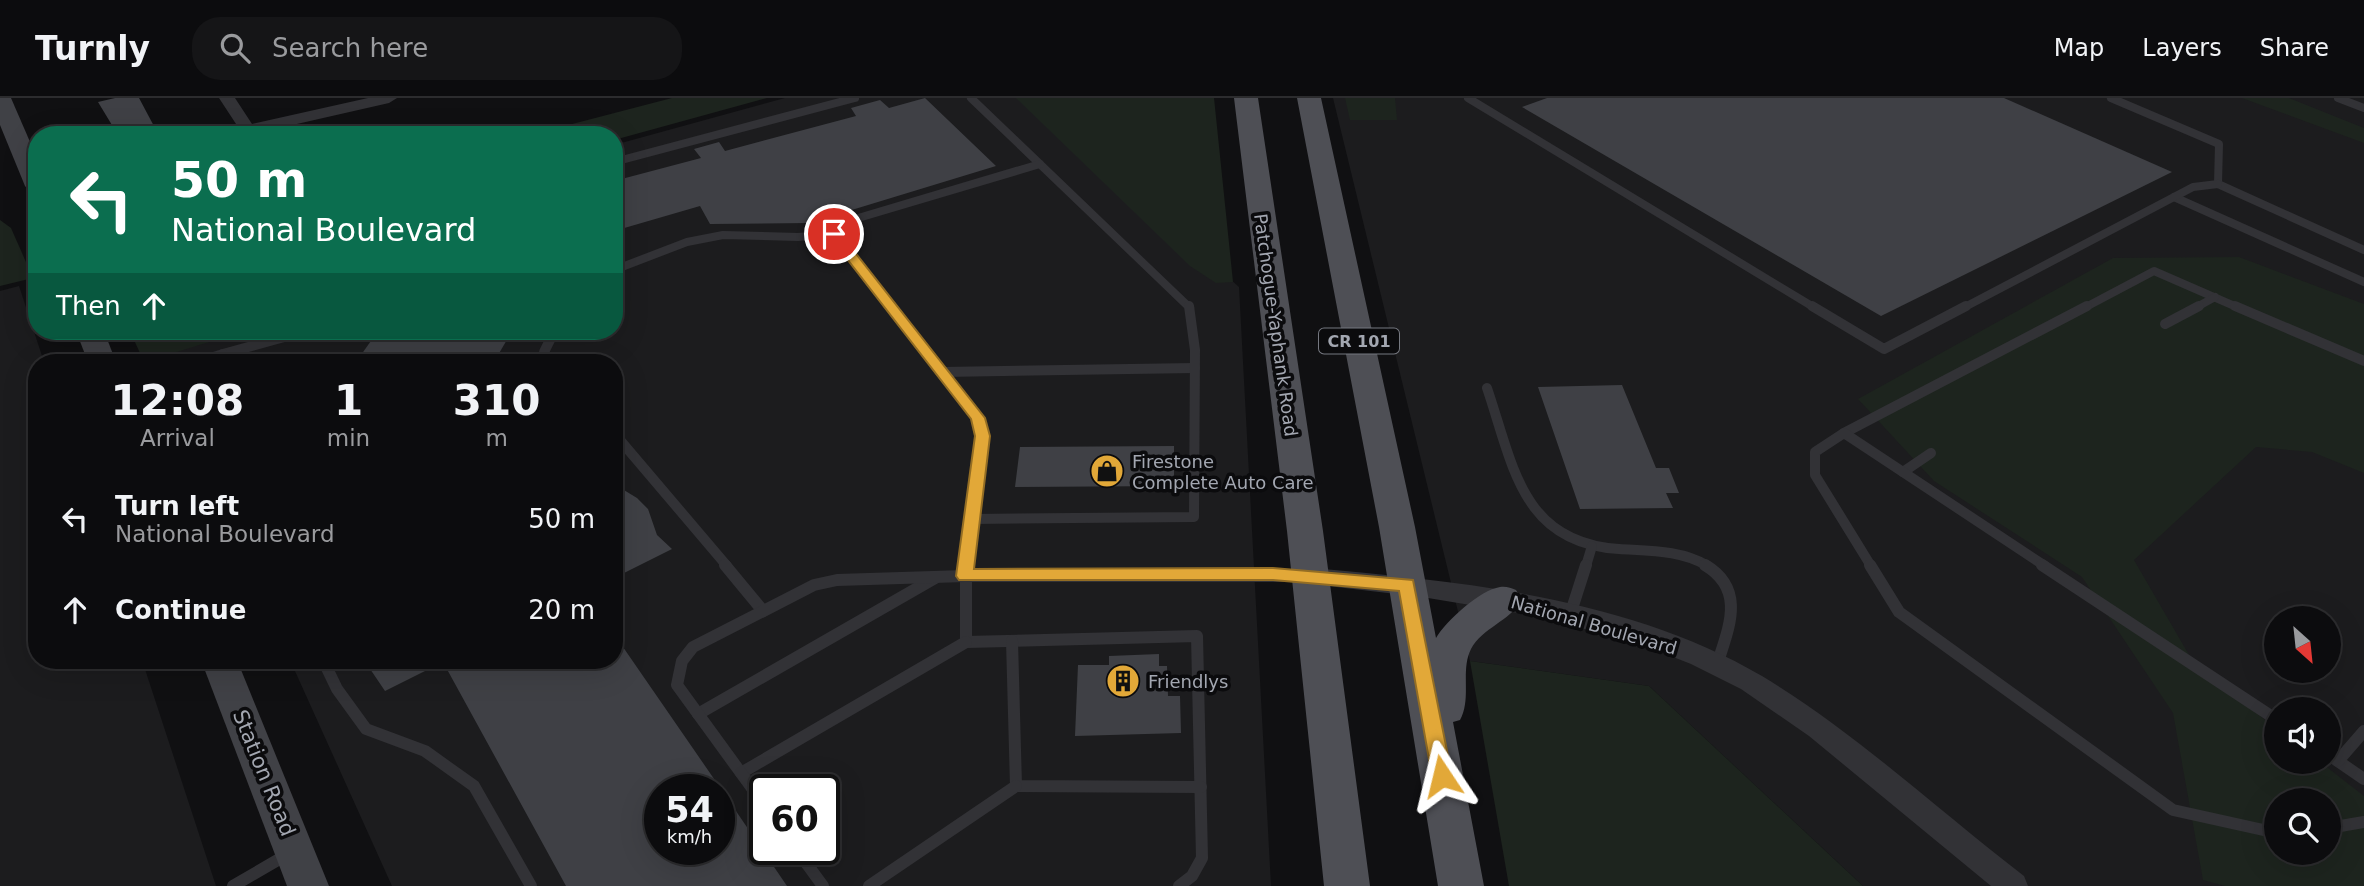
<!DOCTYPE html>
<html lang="en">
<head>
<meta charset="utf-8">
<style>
	:root { --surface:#0c0c0e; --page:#151517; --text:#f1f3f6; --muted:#9a9b9e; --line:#2c2c2e }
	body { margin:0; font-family:"DejaVu Sans",sans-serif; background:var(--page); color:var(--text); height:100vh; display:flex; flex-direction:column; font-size:26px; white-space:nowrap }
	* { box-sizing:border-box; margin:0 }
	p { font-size:23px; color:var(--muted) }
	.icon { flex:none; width:38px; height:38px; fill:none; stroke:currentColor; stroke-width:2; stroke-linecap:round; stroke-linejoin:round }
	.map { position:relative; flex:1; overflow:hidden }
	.panel { position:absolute; left:28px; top:256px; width:595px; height:315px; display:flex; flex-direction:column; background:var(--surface); border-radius:28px; box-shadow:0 7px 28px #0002,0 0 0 2px var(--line) }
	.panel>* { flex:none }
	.banner { position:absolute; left:28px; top:28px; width:595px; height:214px; border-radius:28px; box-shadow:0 7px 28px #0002,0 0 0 2px var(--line); background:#0b6e4f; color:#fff; overflow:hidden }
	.needle { width:46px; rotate:153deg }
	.tools { position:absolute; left:2264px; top:508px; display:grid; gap:14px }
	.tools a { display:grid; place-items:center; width:77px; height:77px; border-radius:50%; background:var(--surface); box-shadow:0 7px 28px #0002,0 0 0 2px var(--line); font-size:35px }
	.speed { position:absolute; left:644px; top:676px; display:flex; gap:14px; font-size:35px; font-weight:700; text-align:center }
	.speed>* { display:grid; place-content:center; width:91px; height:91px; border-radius:50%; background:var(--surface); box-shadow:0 7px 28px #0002,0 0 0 2px var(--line); line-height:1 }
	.speed small { font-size:18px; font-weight:400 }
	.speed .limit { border:4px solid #111; border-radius:10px; background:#fff; color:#111 }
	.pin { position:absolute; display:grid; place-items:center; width:60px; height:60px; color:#fff; margin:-30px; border:4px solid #fff; border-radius:50%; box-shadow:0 2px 7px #0007 }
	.me { position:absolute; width:77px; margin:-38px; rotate:350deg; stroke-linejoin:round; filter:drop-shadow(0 0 5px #0008) }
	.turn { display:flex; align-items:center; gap:24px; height:147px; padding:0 28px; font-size:32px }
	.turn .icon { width:91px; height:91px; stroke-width:2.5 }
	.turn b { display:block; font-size:49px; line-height:60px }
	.then { display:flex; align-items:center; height:66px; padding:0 28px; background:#0003; gap:14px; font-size:26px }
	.eta { display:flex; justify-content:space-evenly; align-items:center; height:119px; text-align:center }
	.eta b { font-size:42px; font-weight:800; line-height:49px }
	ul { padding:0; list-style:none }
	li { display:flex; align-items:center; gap:21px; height:91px; padding:0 28px }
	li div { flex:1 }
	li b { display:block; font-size:26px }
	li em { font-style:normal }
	header { display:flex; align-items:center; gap:42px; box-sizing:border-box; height:98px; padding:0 35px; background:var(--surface); border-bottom:2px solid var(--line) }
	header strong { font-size:33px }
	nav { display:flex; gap:38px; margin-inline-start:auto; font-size:24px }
	.search { width:490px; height:63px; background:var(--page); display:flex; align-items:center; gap:18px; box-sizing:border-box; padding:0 24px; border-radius:28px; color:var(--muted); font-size:26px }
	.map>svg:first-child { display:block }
	.built { fill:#1c1c1e; fill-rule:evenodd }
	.green { fill:#1d241e; fill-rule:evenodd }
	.building { fill:#3f4045; fill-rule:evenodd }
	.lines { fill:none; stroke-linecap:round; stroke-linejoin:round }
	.lane-far2 { stroke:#323236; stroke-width:8 }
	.lane-far1 { stroke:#323236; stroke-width:10 }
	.lane { stroke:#323236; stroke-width:12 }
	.street { fill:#323236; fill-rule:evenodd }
	.secondary { fill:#404146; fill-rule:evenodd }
	.primary { fill:#4e4f55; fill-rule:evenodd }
	.route { fill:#e2a838; stroke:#936d24; stroke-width:2 }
	.labels { text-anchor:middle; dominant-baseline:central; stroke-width:7; stroke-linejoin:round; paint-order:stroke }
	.shield { fill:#0b0b0d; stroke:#757880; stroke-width:2 }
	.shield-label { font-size:16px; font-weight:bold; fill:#a3a7b1 }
	.street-label { font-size:18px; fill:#a3a7b1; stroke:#0b0b0d }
	.poi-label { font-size:18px; fill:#a3a7b1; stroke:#0b0b0d; text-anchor:start }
	.near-street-label { font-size:21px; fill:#a3a7b1; stroke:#0b0b0d }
</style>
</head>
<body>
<header>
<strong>Turnly</strong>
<div class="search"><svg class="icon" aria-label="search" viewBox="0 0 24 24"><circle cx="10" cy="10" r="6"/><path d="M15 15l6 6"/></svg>Search here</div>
<nav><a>Map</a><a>Layers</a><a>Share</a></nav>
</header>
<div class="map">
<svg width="2364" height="788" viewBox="0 0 2364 788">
	<rect width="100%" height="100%" fill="#101012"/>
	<!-- built -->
	<g class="built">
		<path d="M785,0h242l212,189 32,599h-879l-102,-226h324v-298h-457l-14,-31h471v-186zM660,691h59v60h-59zM765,691h59v60h-59z"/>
		<path d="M1333,0h1031v788h-501l-214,-200 -179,-25zM2277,520h52v52h-52zM2277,611h52v52h-52zM2277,702h52v52h-52z"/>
		<path d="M19,188l25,76h-7v298h105l74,226h-216v-595z"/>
	</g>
	<!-- green -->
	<g class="green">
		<path d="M672,0h95l-153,42v-5h-84z"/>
		<path d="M1016,0h198l19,184 -17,1 -26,-17z"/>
		<path d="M1345,0h50l2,22h-47z"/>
		<path d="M2242,0h47l75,30v15z"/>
		<path d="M0,122l11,8 22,50 -33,8z"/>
		<path d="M2239,159l125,47v169l-52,-21 -56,-5 -122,113 62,107 81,62v32h42l45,35v90h-139l-22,-6 -30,-167 -91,-136 -148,-96 -76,-82 255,-141zM2277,702h52v52h-52z"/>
		<path d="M130,233h115l-101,31z"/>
		<path d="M1470,563l179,25 214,200h-354z"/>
	</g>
	<!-- building -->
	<g class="building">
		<path d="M115,0h24l17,32 -17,5h-21l-20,-33z"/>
		<path d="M925,0l71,68 -187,57 -99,1 -10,-18 -86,25v-50l87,-23 -7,-9 25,-7 6,9 131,-35 -5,-8 29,-8 9,8z"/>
		<path d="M1547,0h457l168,74 -291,144 -359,-209z"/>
		<path d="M378,233h134l-18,31h-138z"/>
		<path d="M1622,287l34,83h13l10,25h-13l7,15 -93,1 -42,-122z"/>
		<path d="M1174,348v40l-159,1 5,-40z"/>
		<path d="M614,386l23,14 11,11 9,26 15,14 -58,29z"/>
		<path d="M614,536l107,155 66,97h-221l-123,-224 -58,29 -21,-31h250zM660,691h59v60h-59z"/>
		<path d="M1159,556v12h8l1,30h12l1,37 -106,3 3,-71h31v-9z"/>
	</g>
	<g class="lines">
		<!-- lane-far2 -->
		<g class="lane-far2">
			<path d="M971,0l219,210"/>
			<path d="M1468,0l347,210"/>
			<path d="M2111,0l108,46 -1,40"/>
			<path d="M2338,0l26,10"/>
			<path d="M614,64l241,-64"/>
			<path d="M2218,86l146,66"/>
			<path d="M2174,99l190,85"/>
			<path d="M816,137l12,-8 212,-63"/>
			<path d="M614,172l73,-28 36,-7 75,2 36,-3 58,74"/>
			<path d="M1963,210l230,-121 25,-3"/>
			<path d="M2084,210l70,-37 85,37"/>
			<path d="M2195,210l20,-11"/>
		</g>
		<!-- lane-far1 -->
		<g class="lane-far1">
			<path d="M890,208l88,112 4,18 -16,130"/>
			<path d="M1812,208l72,43 82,-43"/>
			<path d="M2235,208l129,55"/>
			<path d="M2165,226l34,-18"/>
			<path d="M549,233l3,5 -8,16 7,10"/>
			<path d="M223,256l83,-23"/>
			<path d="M198,264l25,-8 -1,8"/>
			<path d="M943,274l252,-4"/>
			<path d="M1487,290c26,76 34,155 132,161 31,2 62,1 89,17"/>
			<path d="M614,335l113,133"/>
			<path d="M1844,335l243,-127"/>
			<path d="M1903,374l28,-19"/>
			<path d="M972,421l222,-2 1,-167 -6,-44"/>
			<path d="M1586,468l6,-20"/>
			<path d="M1871,468l-56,-91v-23l29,-19 201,133"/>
		</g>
		<!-- lane -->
		<g class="lane">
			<path d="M725,467l38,46"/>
			<path d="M966,467v77l231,-6 5,222 -10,18 -13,10"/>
			<path d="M1705,467c42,25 23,64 12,100"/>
			<path d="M1870,467l29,47 274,198 104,23"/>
			<path d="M2042,467l235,155"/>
			<path d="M1570,517l16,-50"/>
			<path d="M1012,543l4,145 185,1"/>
			<path d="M323,562l14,29 29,40 59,22 49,35 57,100"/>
			<path d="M698,616l237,-136"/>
			<path d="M2329,657l35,24"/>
			<path d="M2338,663l26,-30"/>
			<path d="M741,675l225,-131"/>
			<path d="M765,708l-88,-121 5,-24 11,-14 121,-62 23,-5 128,-4h340"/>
			<path d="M2329,730l35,-6"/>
			<path d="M796,751l27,37"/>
			<path d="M233,788l55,-32"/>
			<path d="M869,788l147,-100"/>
		</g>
		<!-- street -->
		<g class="street">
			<path d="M219,0h16l17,26 116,-26h29l-8,5 -141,32h-31l2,-3 19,-5z"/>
			<path d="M1311,470c150,13 319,30 451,108 94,57 175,133 262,200l4,10h-37l-182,-150 -68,-47 -50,-25 -51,-20 -104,-28 -114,-19 -120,-14 -3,-6 3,-6z"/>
		</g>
		<!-- secondary -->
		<g class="secondary">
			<path d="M0,0h11l26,60v35l-8,-2 -4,-5 -25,-61z"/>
			<path d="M76,233h28l12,31h-28z"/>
			<path d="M201,562h36l92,226h-42z"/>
		</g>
		<!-- primary -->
		<g class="primary">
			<path d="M1234,0h24l65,433 47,355h-46l-37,-355z"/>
			<path d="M1297,0h24l94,429 21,111c10,-17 44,-48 64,-51 6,-1 11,1 16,3l6,10c-12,21 -40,28 -51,49 -11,22 1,49 -11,71l-7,2 31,164h-46l-59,-359z"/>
		</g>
	</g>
	<!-- route -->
	<path class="route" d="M834,133l5,1 146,186 5,18 -16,133 299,-1 140,12 39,196 -3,6 -7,3 -7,-3 -3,-6 -33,-185 -126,-11h-314l-3,-4 19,-140 -4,-17 -141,-182v-5z"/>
	<!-- icons -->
	<defs>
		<symbol id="shop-disc" viewBox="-11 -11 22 22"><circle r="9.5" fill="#e2a838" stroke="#0b0b0d"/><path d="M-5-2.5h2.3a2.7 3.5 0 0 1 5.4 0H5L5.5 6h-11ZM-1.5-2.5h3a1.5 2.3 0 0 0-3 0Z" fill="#111"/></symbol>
		<symbol id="building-disc" viewBox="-11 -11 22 22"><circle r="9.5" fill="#e2a838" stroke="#0b0b0d"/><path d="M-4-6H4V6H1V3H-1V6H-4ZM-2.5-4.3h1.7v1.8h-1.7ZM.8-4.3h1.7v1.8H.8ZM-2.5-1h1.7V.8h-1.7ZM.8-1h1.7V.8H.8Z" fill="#111"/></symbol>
	</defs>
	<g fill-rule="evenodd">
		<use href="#shop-disc" x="1088" y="354" width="38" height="38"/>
		<use href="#building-disc" x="1104" y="564" width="38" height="38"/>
	</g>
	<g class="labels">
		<!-- shield labels -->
		<rect class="shield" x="1319" y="230.5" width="80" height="25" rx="5"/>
		<g class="shield-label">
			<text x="1359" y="243">CR 101</text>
		</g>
		<!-- street labels -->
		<g class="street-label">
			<text transform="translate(1276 227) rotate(82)">Patchogue-Yaphank Road</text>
			<text transform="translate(1594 527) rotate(16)">National Boulevard</text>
		</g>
		<!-- poi labels -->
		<g class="poi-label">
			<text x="1132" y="363">Firestone<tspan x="1132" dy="21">Complete Auto Care</tspan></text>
			<text x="1148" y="583">Friendlys</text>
		</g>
		<!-- near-street labels -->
		<g class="near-street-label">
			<text transform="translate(264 675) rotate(68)">Station Road</text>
		</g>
	</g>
</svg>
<div class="tools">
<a><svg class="needle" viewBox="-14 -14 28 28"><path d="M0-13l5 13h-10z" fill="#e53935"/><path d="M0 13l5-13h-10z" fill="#9a9b9e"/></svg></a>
<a><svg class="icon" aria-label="sound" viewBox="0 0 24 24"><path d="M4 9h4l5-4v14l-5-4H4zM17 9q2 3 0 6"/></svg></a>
<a><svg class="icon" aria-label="search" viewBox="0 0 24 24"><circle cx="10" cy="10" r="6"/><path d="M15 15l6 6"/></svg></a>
</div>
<div class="speed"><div>54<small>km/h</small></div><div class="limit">60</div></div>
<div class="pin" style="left:834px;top:136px;background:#d93025"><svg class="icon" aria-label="arrive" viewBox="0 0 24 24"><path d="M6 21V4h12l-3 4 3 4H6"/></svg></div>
<svg class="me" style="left:1442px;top:678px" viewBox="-20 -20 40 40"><path d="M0-17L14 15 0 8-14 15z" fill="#e2a838" stroke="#fff" stroke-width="4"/></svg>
<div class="banner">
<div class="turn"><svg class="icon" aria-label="left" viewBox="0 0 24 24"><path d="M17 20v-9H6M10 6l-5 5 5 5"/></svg><div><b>50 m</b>National Boulevard</div></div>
<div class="then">Then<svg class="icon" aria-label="ahead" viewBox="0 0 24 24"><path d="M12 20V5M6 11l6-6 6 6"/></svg></div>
</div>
<section class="panel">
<div class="eta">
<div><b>12:08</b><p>Arrival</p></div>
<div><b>1</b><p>min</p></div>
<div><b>310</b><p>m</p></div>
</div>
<ul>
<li><svg class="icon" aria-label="left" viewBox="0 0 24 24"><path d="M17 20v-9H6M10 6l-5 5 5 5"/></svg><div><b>Turn left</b><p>National Boulevard</p></div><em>50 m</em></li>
<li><svg class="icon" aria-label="ahead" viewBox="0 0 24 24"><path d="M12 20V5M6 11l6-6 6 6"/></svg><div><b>Continue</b></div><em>20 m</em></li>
</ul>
</section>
</div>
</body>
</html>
